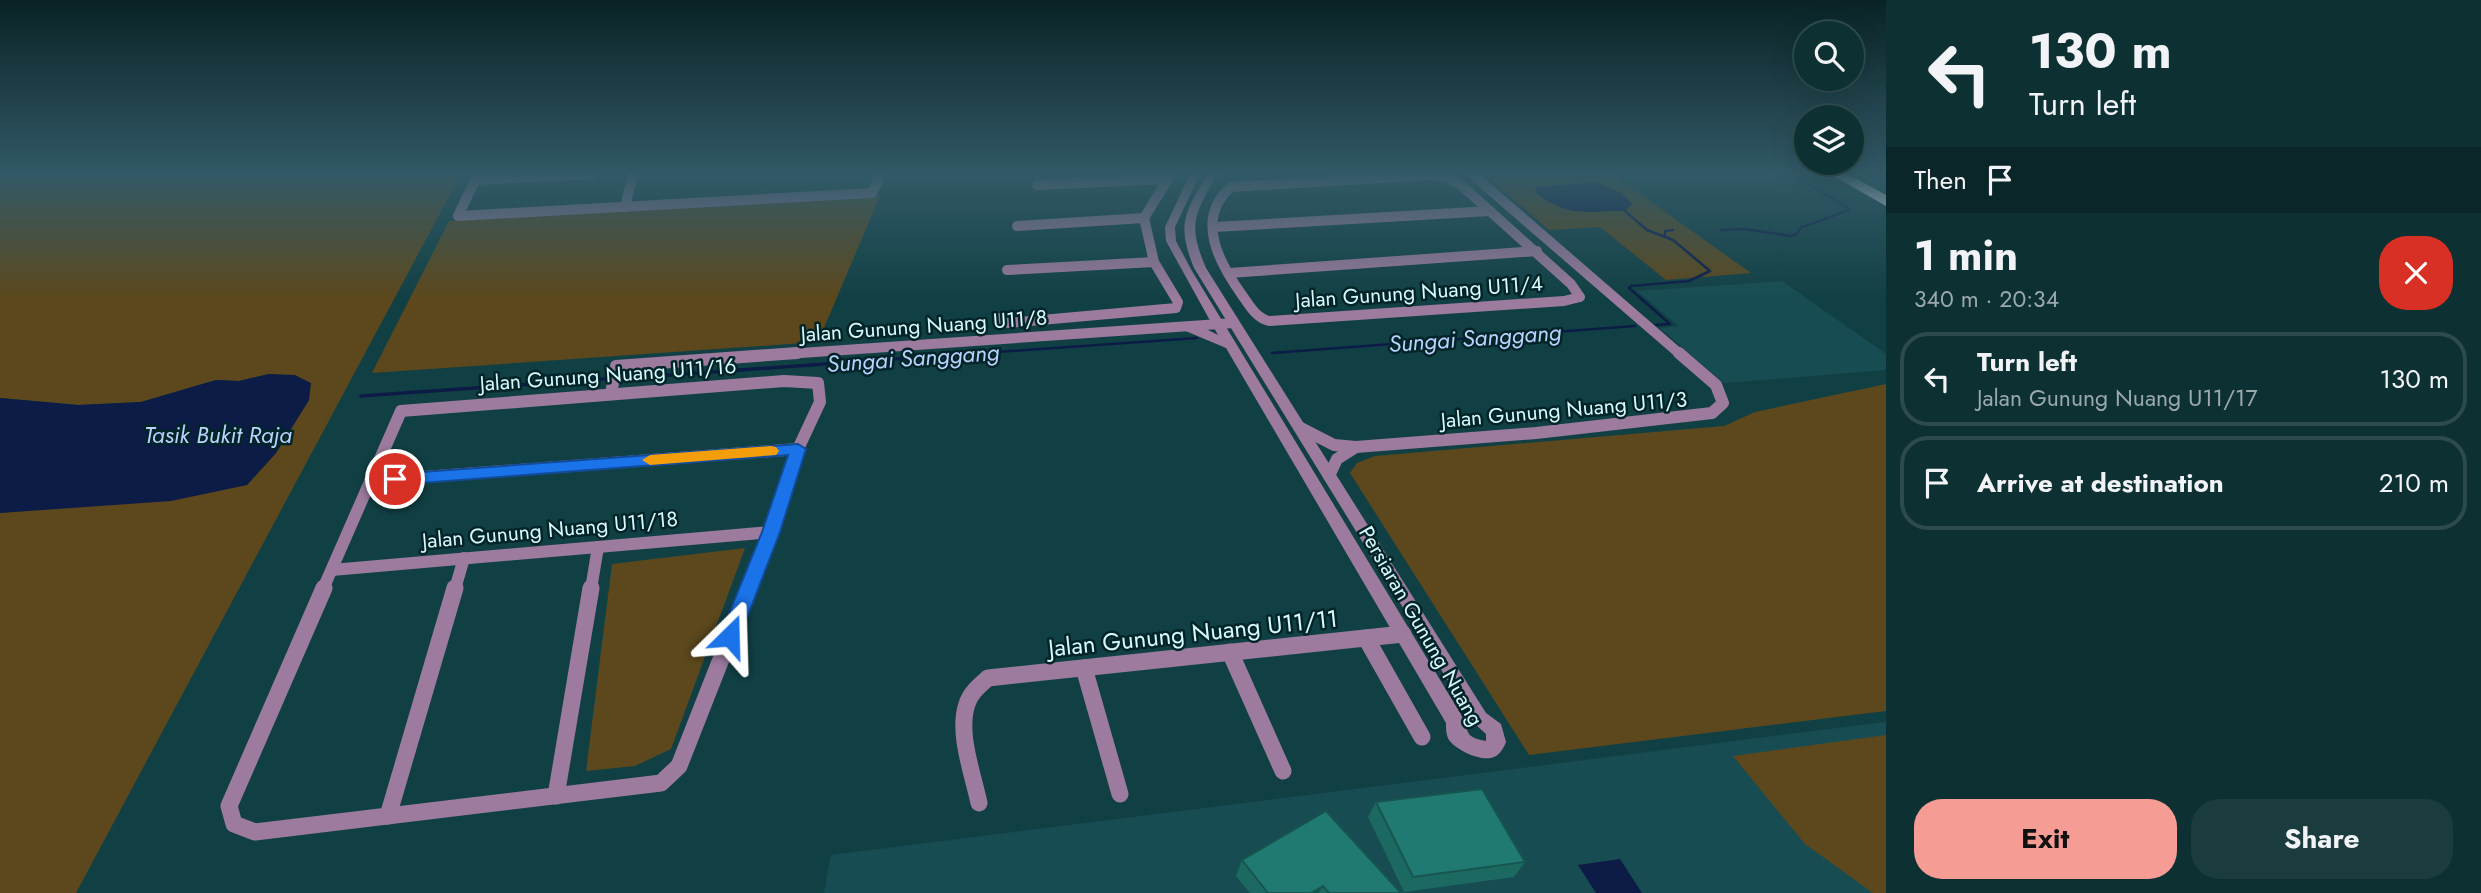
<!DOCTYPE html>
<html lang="en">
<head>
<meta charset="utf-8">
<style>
	:root { --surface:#0d3033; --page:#1b3c3f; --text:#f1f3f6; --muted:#9aa9ac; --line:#2d4b4e; --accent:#f59c94 }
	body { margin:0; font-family:Jost,sans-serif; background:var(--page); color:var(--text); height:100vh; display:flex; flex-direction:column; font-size:26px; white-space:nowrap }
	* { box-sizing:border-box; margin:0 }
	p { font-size:23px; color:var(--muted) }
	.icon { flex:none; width:38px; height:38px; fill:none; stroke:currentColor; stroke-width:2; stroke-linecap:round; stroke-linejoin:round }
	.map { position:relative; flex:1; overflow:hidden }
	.panel { display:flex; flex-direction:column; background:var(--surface); width:595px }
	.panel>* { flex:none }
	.banner { background:#0d3033; color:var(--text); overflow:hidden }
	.tools { position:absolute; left:1794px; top:21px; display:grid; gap:14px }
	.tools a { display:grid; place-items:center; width:70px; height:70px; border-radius:50%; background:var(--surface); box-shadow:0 7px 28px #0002,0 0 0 2px var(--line); font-size:35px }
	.pin { position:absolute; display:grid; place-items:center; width:60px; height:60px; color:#fff; margin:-30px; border:4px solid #fff; border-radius:50%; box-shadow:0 2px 7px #0007 }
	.me { position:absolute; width:77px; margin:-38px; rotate:22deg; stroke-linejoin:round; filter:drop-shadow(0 0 5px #0008) }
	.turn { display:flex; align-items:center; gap:24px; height:147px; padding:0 28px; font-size:32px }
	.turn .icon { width:91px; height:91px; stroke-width:2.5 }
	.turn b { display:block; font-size:49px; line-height:60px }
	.then { display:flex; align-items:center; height:66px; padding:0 28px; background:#0003; gap:14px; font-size:26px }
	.round { display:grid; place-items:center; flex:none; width:74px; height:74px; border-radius:28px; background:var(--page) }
	.summary { display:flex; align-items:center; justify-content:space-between; height:119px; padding:0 28px }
	h1 { font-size:42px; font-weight:700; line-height:52px }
	.button { display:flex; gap:14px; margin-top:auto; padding:14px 28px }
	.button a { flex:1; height:80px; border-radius:28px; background:var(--accent); color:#111; font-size:28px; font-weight:700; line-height:80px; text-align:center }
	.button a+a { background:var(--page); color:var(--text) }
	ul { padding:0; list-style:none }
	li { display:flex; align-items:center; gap:21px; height:94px; margin:0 14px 10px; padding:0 14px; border:4px solid var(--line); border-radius:28px }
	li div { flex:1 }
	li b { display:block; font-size:26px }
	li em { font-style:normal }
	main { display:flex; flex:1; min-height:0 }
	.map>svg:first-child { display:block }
	.built { fill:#174d52 }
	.green { fill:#5c481c }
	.water { fill:#0c1c46 }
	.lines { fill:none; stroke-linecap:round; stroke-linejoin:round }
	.stream-far1 { stroke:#0c1c46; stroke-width:2.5 }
	.stream { stroke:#0c1c46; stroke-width:3.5 }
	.minor-far2 { stroke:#9c7b9e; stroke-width:10 }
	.minor-far1 { stroke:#9c7b9e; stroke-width:12 }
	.minor { stroke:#9c7b9e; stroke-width:17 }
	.tertiary { fill:#9c7b9e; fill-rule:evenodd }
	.motorway { fill:#f7f7f7; fill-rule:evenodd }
	.wall { fill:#1c6961 }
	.shaded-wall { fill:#17554f }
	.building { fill:#217a71; stroke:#17554f; stroke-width:2 }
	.route { fill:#1a73e8; stroke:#114b97; stroke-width:2 }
	.slow { fill:#f59e0b }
	.labels { text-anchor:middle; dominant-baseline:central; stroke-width:5; stroke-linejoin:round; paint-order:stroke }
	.street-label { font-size:21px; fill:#daf9fd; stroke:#002529 }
	.water-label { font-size:23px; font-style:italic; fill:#bbd1fe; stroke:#002529 }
	.near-street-label { font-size:24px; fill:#daf9fd; stroke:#002529 }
</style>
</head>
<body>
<main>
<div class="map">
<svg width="1886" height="893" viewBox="0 0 1886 893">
	<rect width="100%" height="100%" fill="#114044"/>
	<!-- built -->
	<g class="built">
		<path d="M1782,281l104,73v16l-162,13 -64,-55 19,-2 -42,-35z"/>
		<path d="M1886,722v171h-1062l7,-38z"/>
	</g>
	<!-- green -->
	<g class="green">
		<path d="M0,174h461l-385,719h-76v-380l247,-28 29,-32 33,-53 -40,-26 -30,7 -23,-1 -75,22 -63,3 -78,-7z"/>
		<path d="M1484,174h128l139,99 -85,7 -66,-53 -51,3z"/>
		<path d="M880,196l-62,146 -446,31 77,-152z"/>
		<path d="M1886,384v327l-357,44 -179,-282 7,-10 18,-7 349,-30 31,-14z"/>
		<path d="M745,548l-74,201 -36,17 -49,5 26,-207z"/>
		<path d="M1886,735v158h-13l-68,-49 -72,-88z"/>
	</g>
	<!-- water -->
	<g class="water">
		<path d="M1596,182l26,11 10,11 -7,7c-39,-1 -57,8 -90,-19l1,-5z"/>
		<path d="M269,374l26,1 16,8 -2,17 -33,53 -29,32 -76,16 -171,12v-115l78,7 63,-3 75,-22 23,1z"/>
		<path d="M1620,859l22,34h-46l-18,-28z"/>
	</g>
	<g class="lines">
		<!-- stream-far1 -->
		<g class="stream-far1">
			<path d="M1625,211l22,19 26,10 37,31 -21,10 -58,5 -2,2 41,36 -14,1"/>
			<path d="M1721,230l24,-1 46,7 6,-2 4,-7c4,0 43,-15 49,-18l-59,-35"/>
			<path d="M1665,235v-4l8,-1"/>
			<path d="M1272,353l363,-27"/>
			<path d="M954,355l243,-17"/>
		</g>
		<!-- stream -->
		<g class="stream">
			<path d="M629,378l349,-25"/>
			<path d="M361,396l243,-17"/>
		</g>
		<!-- minor-far2 -->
		<g class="minor-far2">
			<path d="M478,174l-20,42 414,-23 6,-11 -1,-8"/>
			<path d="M1472,174l209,181"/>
			<path d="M1430,175l18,2 13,8 110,99 9,13 -16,4 -295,20c-13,-3 -19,-15 -27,-26 -22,-31 -48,-76 -11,-108z"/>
			<path d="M475,180l119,-6"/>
			<path d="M1037,185l131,-6"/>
			<path d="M625,207l8,-33"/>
			<path d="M1017,226l127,-8"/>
			<path d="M1214,227l276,-16"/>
			<path d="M1007,270l147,-8"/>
			<path d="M1229,273l308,-22"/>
			<path d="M999,318l9,5 168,-15 2,-6 -24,-40 -10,-44 27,-44"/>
			<path d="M772,355l462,-32"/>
		</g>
		<!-- minor-far1 -->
		<g class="minor-far1">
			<path d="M611,394l5,-28 181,-13"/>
			<path d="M1299,427l35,18 22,2 180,-14 176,-20 11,-10 -7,-18 -37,-32"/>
			<path d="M1329,476l8,-17 19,-12"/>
			<path d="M370,481l428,-32"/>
			<path d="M332,570l439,-38"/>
			<path d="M323,589l78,-178 383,-30 34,2 2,19 -22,47 -27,83 -23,57"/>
			<path d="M455,589l9,-31"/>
			<path d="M591,589l7,-42"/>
		</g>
		<!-- minor -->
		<g class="minor">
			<path d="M324,588l-95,218 5,18 21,8 406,-49 18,-17 70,-178"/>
			<path d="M1366,638l56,99"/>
			<path d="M1230,652l53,119"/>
			<path d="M1084,668l36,126"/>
			<path d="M556,796l35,-208"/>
			<path d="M979,803c-6,-29 -22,-70 -12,-99 3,-11 13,-19 21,-26l415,-44"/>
			<path d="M388,816l67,-228"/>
		</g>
		<!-- tertiary -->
		<path class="tertiary" d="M1190,174h10l-25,53 1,14 16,30 270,445c8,17 2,21 24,25v-7l-12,-11 -280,-455c-18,-45 -9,-54 13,-94h10c-22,41 -30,49 -11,94l280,445 15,11 5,18c-2,5 -5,11 -10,14 -12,8 -40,-6 -47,-16 -3,-5 -3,-11 -3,-17l-220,-375 -50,-21 6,-4 20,4 16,8 -52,-94 -1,-14z"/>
		<!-- motorway -->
		<path class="motorway" d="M1830,174h18l38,21v11z"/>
	</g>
	<!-- wall -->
	<g class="wall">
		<path d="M1376,802l149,60 -11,15 -110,15 -36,-75z"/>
		<path d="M1242,860l159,33h-151l-14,-17z"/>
	</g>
	<!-- shaded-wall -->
	<path class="shaded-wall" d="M1323,886l-4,7h-8z"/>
	<!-- building -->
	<g class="building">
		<path d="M1482,789l43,73 -112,15 -37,-75z"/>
		<path d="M1326,811l75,82h-72l-6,-7 -12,7h-43l-26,-33z"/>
	</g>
	<!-- sky -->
	<linearGradient id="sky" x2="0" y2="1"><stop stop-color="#092325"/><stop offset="0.58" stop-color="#325967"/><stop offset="1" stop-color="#325967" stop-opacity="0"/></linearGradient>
	<rect width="1886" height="299" fill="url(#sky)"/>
	<!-- route -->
	<path class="route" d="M798,444l8,5 -26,83 -40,104 -3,6 -7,2 -7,-2 -3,-6 42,-104 26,-77 -393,30 -8,-6 8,-5z"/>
	<!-- slow -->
	<path class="slow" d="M771,446l5,1 3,4 -3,4 -126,10 -8,-5 8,-5z"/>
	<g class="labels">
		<!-- street labels -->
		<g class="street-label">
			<text transform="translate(1419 292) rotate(-4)">Jalan Gunung Nuang U11/4</text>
			<text transform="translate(924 326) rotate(-4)">Jalan Gunung Nuang U11/8</text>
			<text transform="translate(608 375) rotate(-4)">Jalan Gunung Nuang U11/16</text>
			<text transform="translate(1564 410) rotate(-5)">Jalan Gunung Nuang U11/3</text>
			<text transform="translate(550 530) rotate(-5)">Jalan Gunung Nuang U11/18</text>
			<text transform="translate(1421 626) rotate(60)">Persiaran Gunung Nuang</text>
		</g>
		<!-- water labels -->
		<g class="water-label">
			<text transform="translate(1475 338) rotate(-4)">Sungai Sanggang</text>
			<text transform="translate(913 358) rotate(-4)">Sungai Sanggang</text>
			<text x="218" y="435">Tasik Bukit Raja</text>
		</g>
		<!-- near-street labels -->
		<g class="near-street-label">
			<text transform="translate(1193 633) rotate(-6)">Jalan Gunung Nuang U11/11</text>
		</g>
	</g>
</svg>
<div class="tools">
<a><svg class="icon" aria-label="search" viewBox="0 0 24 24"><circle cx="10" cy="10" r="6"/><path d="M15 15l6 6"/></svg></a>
<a><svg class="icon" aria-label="layers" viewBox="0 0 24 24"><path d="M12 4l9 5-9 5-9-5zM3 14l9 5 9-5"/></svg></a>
</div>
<div class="pin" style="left:395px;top:479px;background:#d93025"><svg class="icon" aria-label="arrive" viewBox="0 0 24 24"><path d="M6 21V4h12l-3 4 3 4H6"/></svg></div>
<svg class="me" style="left:730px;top:636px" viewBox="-20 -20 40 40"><path d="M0-17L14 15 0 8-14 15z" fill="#1a73e8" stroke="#fff" stroke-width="4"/></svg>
</div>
<section class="panel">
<div class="banner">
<div class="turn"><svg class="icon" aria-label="left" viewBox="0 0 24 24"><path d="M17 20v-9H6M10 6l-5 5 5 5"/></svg><div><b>130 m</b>Turn left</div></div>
<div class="then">Then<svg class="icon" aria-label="arrive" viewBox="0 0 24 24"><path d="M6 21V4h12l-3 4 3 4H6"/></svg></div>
</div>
<div class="summary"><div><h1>1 min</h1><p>340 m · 20:34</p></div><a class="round" style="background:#d93025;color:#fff"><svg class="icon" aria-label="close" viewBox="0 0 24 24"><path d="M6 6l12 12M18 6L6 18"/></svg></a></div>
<ul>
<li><svg class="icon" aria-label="left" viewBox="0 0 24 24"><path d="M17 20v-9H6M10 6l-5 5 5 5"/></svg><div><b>Turn left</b><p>Jalan Gunung Nuang U11/17</p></div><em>130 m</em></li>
<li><svg class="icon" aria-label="arrive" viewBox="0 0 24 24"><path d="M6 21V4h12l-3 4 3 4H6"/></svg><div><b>Arrive at destination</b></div><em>210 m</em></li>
</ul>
<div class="button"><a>Exit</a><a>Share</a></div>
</section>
</main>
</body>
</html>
